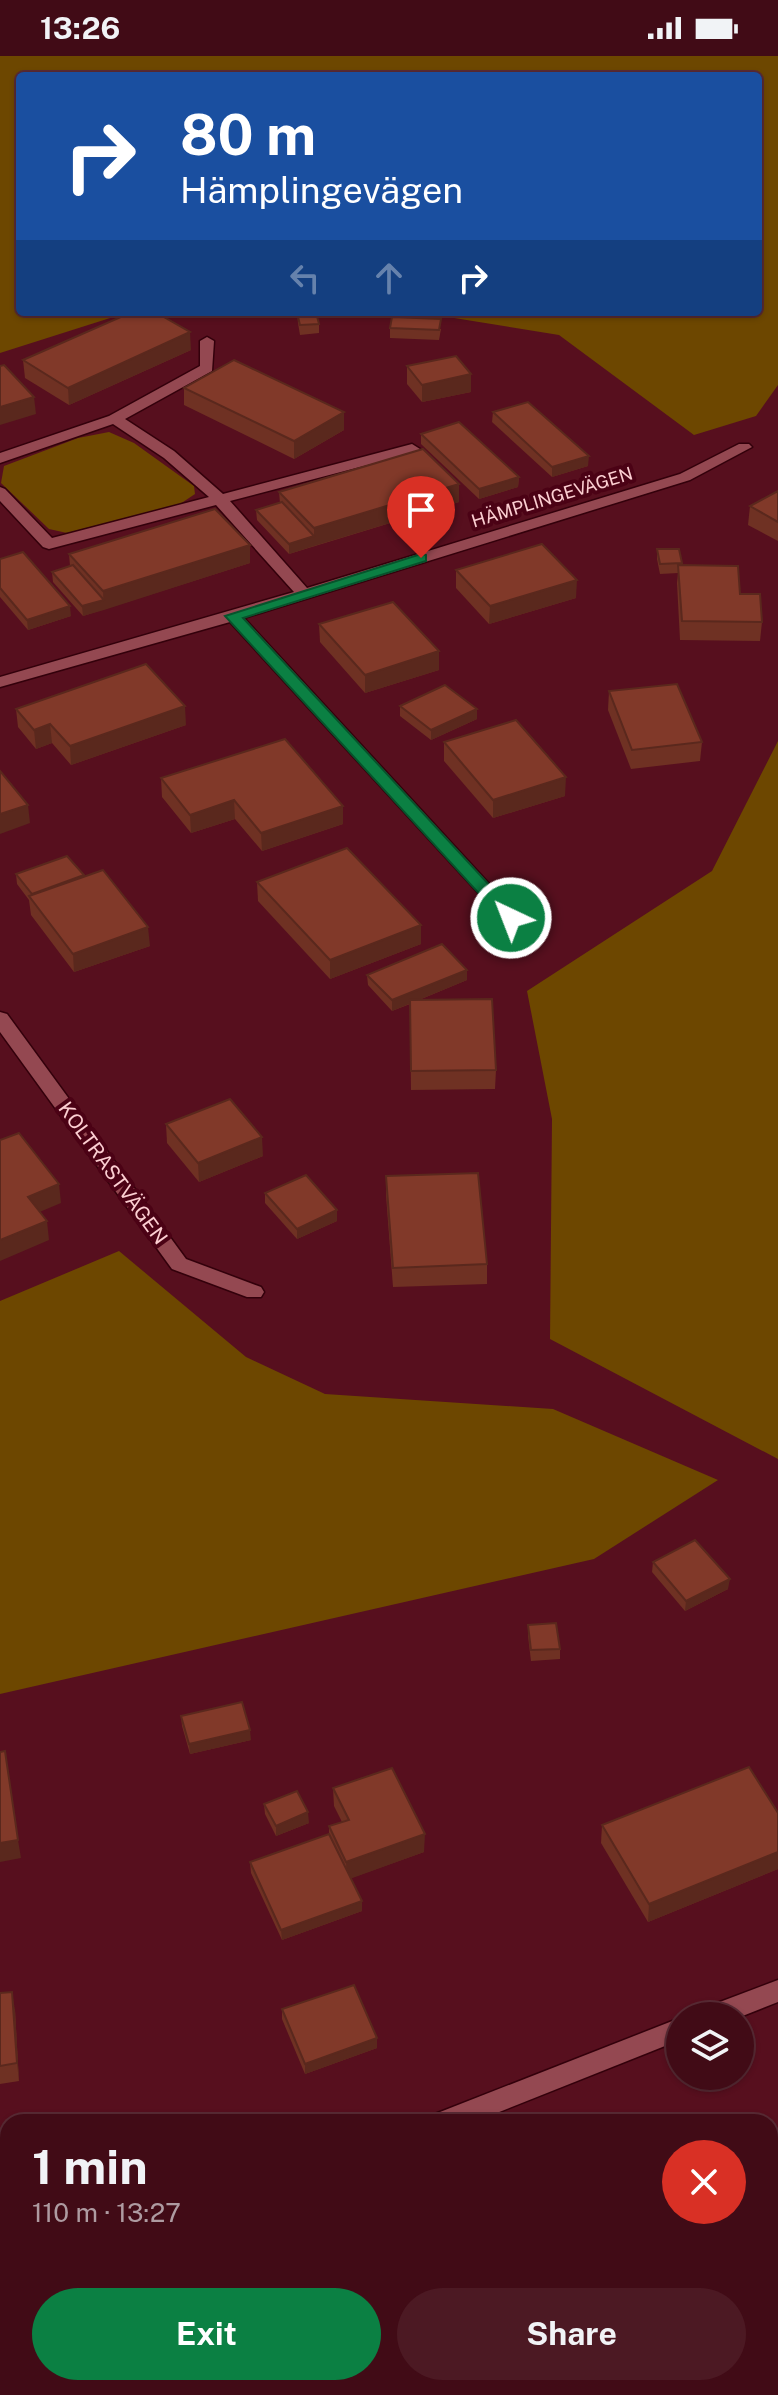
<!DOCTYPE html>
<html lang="en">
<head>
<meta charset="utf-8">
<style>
	:root { --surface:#410b16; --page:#4c1923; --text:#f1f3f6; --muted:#ae9ba1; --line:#5a2b35; --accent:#0b8043 }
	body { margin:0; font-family:"Public Sans",sans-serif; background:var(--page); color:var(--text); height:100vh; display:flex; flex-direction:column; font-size:30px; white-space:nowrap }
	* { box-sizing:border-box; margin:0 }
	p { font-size:26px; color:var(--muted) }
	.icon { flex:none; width:44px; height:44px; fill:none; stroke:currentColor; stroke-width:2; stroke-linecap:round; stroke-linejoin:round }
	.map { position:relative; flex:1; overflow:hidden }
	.side { position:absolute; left:0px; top:2058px; width:778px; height:282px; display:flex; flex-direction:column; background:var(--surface); border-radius:24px 24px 0 0; box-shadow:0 2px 6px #0004,0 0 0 2px var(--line) }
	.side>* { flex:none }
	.hud { position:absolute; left:16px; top:16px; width:746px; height:244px; border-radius:8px; box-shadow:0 2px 6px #0004,0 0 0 2px var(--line); background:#1a4fa0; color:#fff; overflow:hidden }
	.fabs { position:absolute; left:666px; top:1946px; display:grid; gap:16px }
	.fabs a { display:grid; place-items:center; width:88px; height:88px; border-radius:50%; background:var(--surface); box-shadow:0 2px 6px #0004,0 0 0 2px var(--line); font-size:40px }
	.pin { position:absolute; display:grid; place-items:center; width:68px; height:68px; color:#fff; margin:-82px -34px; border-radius:50% 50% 50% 0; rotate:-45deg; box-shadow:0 0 8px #0007 }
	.pin .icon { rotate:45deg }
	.me { position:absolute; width:88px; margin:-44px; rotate:317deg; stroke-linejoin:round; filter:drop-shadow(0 0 6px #0008) }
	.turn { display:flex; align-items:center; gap:28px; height:168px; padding:0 32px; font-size:36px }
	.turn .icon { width:104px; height:104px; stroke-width:2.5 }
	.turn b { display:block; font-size:56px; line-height:68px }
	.lanes { display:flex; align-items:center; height:76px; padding:0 32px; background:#0003; justify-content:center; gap:40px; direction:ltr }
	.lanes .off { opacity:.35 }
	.round { display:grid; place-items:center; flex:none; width:84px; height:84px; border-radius:42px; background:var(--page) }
	.head { display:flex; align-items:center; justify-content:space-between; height:136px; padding:0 32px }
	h1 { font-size:48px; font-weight:700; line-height:60px }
	.cta { display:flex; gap:16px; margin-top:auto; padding:16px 32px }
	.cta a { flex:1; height:92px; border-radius:48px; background:var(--accent); color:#fff; font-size:32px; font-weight:700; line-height:92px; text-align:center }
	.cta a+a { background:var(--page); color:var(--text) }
	.status { display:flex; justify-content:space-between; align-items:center; height:56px; padding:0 40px; background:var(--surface); direction:ltr }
	.status svg { height:22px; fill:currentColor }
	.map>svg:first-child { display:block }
	.green { fill:#6d4700 }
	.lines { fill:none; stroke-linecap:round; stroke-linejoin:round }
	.minor-casing { stroke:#33000b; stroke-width:3 }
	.minor { fill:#944851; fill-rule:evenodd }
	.wall { fill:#6f3123 }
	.shaded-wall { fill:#5a281d }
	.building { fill:#813929; stroke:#5a281d; stroke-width:2 }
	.route { fill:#0b8043; stroke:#07532c; stroke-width:2 }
	.labels { text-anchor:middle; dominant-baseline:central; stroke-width:8; stroke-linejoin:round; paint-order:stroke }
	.far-street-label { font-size:18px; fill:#fccfd2; stroke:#4b0215 }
	.street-label { font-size:20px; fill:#fccfd2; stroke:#4b0215 }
</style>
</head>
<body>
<div class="status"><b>13:26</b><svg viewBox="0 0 49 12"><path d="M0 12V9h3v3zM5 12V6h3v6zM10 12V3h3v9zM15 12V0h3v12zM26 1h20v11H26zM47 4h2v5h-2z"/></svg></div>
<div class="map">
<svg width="778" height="2339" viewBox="0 0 778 2339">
	<rect width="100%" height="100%" fill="#570f1e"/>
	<!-- green -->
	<g class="green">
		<path d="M0,0h778v329l-22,31 -62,19 -135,-100 -142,-23h341v-236h-738v236h109l-129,41z"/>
		<path d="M109,376l25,11 60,43 1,8 -15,10 -113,29 -18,-4 -48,-46 3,-17 74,-28z"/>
		<path d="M778,685v718l-228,-120 2,-220 -25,-128 185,-120z"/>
		<path d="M119,1195l127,106 79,37 228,15 165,71 -124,79 -594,135v-393z"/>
	</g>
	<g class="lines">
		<defs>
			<g id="minor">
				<path d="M207,281l7,4 -2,30 -87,48 49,32 49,43 189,-50 8,5 -3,3 -187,49 77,87 373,-114 59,-30h10l3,3 -62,33 -446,138 273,296 3,4 -3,4h-12l-275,-300 -230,65v-10l294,-85 -78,-87 -167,44 -6,-2 -43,-46v-14l5,2 47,49 157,-41 -45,-39 -51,-34 -113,39v-10l109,-37 91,-50v-25z"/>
				<path d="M0,956l7,2 179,245 75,28 3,5 -3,5h-14l-75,-28 -172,-237z"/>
				<path d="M778,1924v22l-38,15 -39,-1 3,-8z"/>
				<path d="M680,1962v22l-206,82h-43l4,-8z"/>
				<path d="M379,2332h28l2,7h-28z"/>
			</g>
		</defs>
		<!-- minor casing -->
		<use href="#minor" class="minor-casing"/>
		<!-- minor -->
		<use href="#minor" class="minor"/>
	</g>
	<!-- wall -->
	<g class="wall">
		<path d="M297,257l22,11v9l-19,2 -2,-12z"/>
		<path d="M390,272l51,1 -2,11 -49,-2z"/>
		<path d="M191,294l-122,55 -44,-27 -2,-18z"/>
		<path d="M407,310l64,26 -49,10 -15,-18z"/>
		<path d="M184,332l160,24v18l-50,29 -110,-54z"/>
		<path d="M493,356l95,54 -36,11 -60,-55z"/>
		<path d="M421,378l98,43 -1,10 -39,12 -58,-55z"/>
		<path d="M778,435v50l-30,-16 2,-19z"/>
		<path d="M279,436l180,10 -170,52 -32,-34 -1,-10 24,-7z"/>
		<path d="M657,493l25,14v2l58,29 22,28 -2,19 -80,-1 -3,-57 1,-10 -18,1 -3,-15z"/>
		<path d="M69,498l181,9 -167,53 -30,-34 -1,-10 18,-6z"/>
		<path d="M0,503l71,57 -43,14 -28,-33z"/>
		<path d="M456,514l120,28 -87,26 -33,-36z"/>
		<path d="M319,568l120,46 -74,23 -45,-51z"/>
		<path d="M609,635l93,51 -2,19 -69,8 -23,-59z"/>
		<path d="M400,650l77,13 -46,21 -31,-24z"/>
		<path d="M16,653l170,16 -115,40 -19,-22 -16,6 -18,-22z"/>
		<path d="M444,686l121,54 -72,22 -49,-57z"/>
		<path d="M161,722l182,46 -81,27 -27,-32 -44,14 -29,-36z"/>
		<path d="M16,818l68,1v2l66,69 -76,26 -43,-57 -2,-15 -12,-16z"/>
		<path d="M257,826l164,43v19l-91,35 -72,-78z"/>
		<path d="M467,914v10l-48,20 77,70 -1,19 -84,1 -1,-86 -18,7 -24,-26 -1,-10z"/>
		<path d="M166,1068l97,32 -64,26 -32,-39z"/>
		<path d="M386,1120l101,88v20l-94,3 -7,-92z"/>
		<path d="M265,1137l72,17v11l-40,18 -32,-36z"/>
		<path d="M653,1506l75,27 -43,22 -33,-39z"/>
		<path d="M528,1569l32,24v10l-29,2 -3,-25z"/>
		<path d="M181,1660l70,24 -61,14 -8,-28z"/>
		<path d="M333,1732l91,64 -73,26 11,33 -80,29 -31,-67 -1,-11 79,-28v-8l13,-4 -8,-16z"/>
		<path d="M264,1748l45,19 -33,13 -11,-22z"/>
		<path d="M778,1757v56l-130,53 -47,-79 1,-18z"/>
		<path d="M0,1937l15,17 4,71 -19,3z"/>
		<path d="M282,1953l95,39 -72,26 -23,-55z"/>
		<path d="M28,2332h117l-1,7h-115z"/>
	</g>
	<!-- shaded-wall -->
	<g class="shaded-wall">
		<path d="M190,276l1,18 -122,55 -1,-17z"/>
		<path d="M471,318v18l-49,10v-17z"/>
		<path d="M34,341l2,17 -36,11v-18z"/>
		<path d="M344,356v18l-50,29v-18z"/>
		<path d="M589,400l-1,10 -36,11v-10z"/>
		<path d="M519,421l-1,10 -39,12v-10z"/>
		<path d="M459,428v18l-145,44v-18z"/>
		<path d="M314,480v10l-25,8v-10z"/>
		<path d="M250,489v18l-146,47 -1,-19z"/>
		<path d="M577,524l-1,18 -87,26 1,-18z"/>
		<path d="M104,544v10l-21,6 -1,-10z"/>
		<path d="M70,550l1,10 -43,14 -1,-10z"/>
		<path d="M439,595v19l-74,23v-18z"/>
		<path d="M185,650l1,19 -115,40 -1,-19z"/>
		<path d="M477,653v10l-46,21v-10z"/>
		<path d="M50,668l2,19 -16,6 -2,-19z"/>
		<path d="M566,721l-1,19 -72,22v-18z"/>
		<path d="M234,744l1,19 -44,14 -1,-18z"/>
		<path d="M28,749l2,18 -30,11v-20z"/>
		<path d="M343,750v18l-81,27 -1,-18z"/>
		<path d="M421,869v19l-91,35v-19z"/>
		<path d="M148,871l2,19 -76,26 -1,-18z"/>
		<path d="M467,914v10l-75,31v-11z"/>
		<path d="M262,1081l1,19 -64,26 -1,-19z"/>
		<path d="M59,1128l2,19 -31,13 -2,-19z"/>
		<path d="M337,1154v11l-40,18v-10z"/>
		<path d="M47,1165l2,19 -49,21v-21z"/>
		<path d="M730,1523l-2,10 -43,22 1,-10z"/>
		<path d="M250,1674l1,10 -61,14 -1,-10z"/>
		<path d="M308,1756l1,11 -33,13v-10z"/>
		<path d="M425,1778l-1,18 -77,28 -1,-18z"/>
		<path d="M18,1784l3,18 -21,4v-19z"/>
		<path d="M778,1796v17l-130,53 1,-18z"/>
		<path d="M362,1845v10l-80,29 -1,-10z"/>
		<path d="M12,1936l3,18 4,71 -2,-18z"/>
		<path d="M377,1982v10l-72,26v-10z"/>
		<path d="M142,2332h3l-1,7h-3z"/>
	</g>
	<!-- building -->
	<g class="building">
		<path d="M132,256h23l35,20 -122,56 -45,-28z"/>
		<path d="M316,256l3,12 -19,1 -3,-12z"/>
		<path d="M392,261l49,2 -2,11 -49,-2z"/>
		<path d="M456,300l15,18 -49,11 -15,-19z"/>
		<path d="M234,304l110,52 -50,29 -110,-53z"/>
		<path d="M4,309l30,32 -34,10v-41z"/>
		<path d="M528,346l61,54 -37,11 -59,-55z"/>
		<path d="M459,366l60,55 -40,12 -58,-55z"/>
		<path d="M423,393l36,35 -145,44 -35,-36z"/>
		<path d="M778,435v31l-28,-16z"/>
		<path d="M282,446l32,34 -25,8 -33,-34z"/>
		<path d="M215,453l35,36 -147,46 -34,-37z"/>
		<path d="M542,488l35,36 -87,26 -34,-36z"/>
		<path d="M657,493h22l3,14 -22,1z"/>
		<path d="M23,496l47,54 -43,14 -27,-32v-29z"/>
		<path d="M73,509l31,35 -22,6 -30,-34z"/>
		<path d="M678,509l60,1 2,28h20l2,28 -80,-1z"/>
		<path d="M393,546l46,49 -74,24 -46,-51z"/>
		<path d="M146,608l39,42 -115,40 -20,-22 -16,6 -18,-21z"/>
		<path d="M677,628l25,58 -70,8 -23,-59z"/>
		<path d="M445,629l32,24 -46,21 -31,-24z"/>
		<path d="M516,664l50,57 -73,23 -49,-58z"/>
		<path d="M285,683l58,67 -82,27 -27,-33 -44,15 -29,-37z"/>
		<path d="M0,715l28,34 -28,9z"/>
		<path d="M347,792l74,77 -91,35 -73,-78z"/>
		<path d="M67,800l17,19 -52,19 -16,-20z"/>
		<path d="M103,814l45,57 -75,27 -44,-58z"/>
		<path d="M442,888l25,26 -75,30 -25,-25z"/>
		<path d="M492,943l4,71 -85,1 -1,-71z"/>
		<path d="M230,1043l32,38 -64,26 -32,-39z"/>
		<path d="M19,1077l40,51 -31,13 19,24 -47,19v-100z"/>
		<path d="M478,1117l9,91 -94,4 -7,-92z"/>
		<path d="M306,1119l31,35 -40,19 -32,-36z"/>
		<path d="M695,1484l35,39 -44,22 -33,-39z"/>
		<path d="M556,1567l4,26 -29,1 -3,-25z"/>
		<path d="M242,1646l8,28 -61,14 -8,-28z"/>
		<path d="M5,1695l13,89 -18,3v-91z"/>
		<path d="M749,1711l29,46v39l-129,52 -47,-79z"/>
		<path d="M392,1712l33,66 -79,28 -17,-36 20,-6 -16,-32z"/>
		<path d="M297,1735l11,21 -32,14 -12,-22z"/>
		<path d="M329,1778l33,67 -81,29 -31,-68z"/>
		<path d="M354,1929l23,53 -72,26 -23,-55z"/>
		<path d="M12,1936l5,71 -17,3v-73z"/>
		<path d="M28,2332h114l-1,5z"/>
	</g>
	<!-- route -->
	<path class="route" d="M421,498l5,1v6l-183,57 274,297 2,3 -8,6 -6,-2 -280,-306z"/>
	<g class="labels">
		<!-- far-street labels -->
		<g class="far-street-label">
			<text transform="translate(552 441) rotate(-17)">HÄMPLINGEVÄGEN</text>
		</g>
		<!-- street labels -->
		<g class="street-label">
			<text transform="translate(113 1117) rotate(54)">KOLTRASTVÄGEN</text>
		</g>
	</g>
</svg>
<div class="fabs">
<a><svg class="icon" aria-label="layers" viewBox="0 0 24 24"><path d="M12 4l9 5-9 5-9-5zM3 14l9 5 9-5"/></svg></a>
</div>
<div class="pin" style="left:421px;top:502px;background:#d93025"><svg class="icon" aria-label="arrive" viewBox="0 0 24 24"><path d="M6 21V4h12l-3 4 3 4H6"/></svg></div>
<svg class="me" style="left:511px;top:862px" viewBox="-20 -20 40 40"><circle r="17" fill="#0b8043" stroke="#fff" stroke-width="3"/><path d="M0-11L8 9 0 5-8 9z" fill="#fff"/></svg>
<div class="hud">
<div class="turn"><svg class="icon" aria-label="right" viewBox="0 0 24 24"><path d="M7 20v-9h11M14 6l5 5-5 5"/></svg><div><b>80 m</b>Hämplingevägen</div></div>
<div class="lanes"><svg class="icon off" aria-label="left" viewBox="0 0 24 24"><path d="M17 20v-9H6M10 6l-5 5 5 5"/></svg><svg class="icon off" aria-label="ahead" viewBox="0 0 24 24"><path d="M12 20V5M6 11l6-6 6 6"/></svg><svg class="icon" aria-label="right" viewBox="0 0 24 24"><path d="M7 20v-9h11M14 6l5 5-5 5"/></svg></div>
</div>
<section class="side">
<div class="head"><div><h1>1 min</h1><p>110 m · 13:27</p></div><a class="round" style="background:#d93025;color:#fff"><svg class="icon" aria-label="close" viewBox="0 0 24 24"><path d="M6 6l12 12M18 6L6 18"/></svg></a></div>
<div class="cta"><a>Exit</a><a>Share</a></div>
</section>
</div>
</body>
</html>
